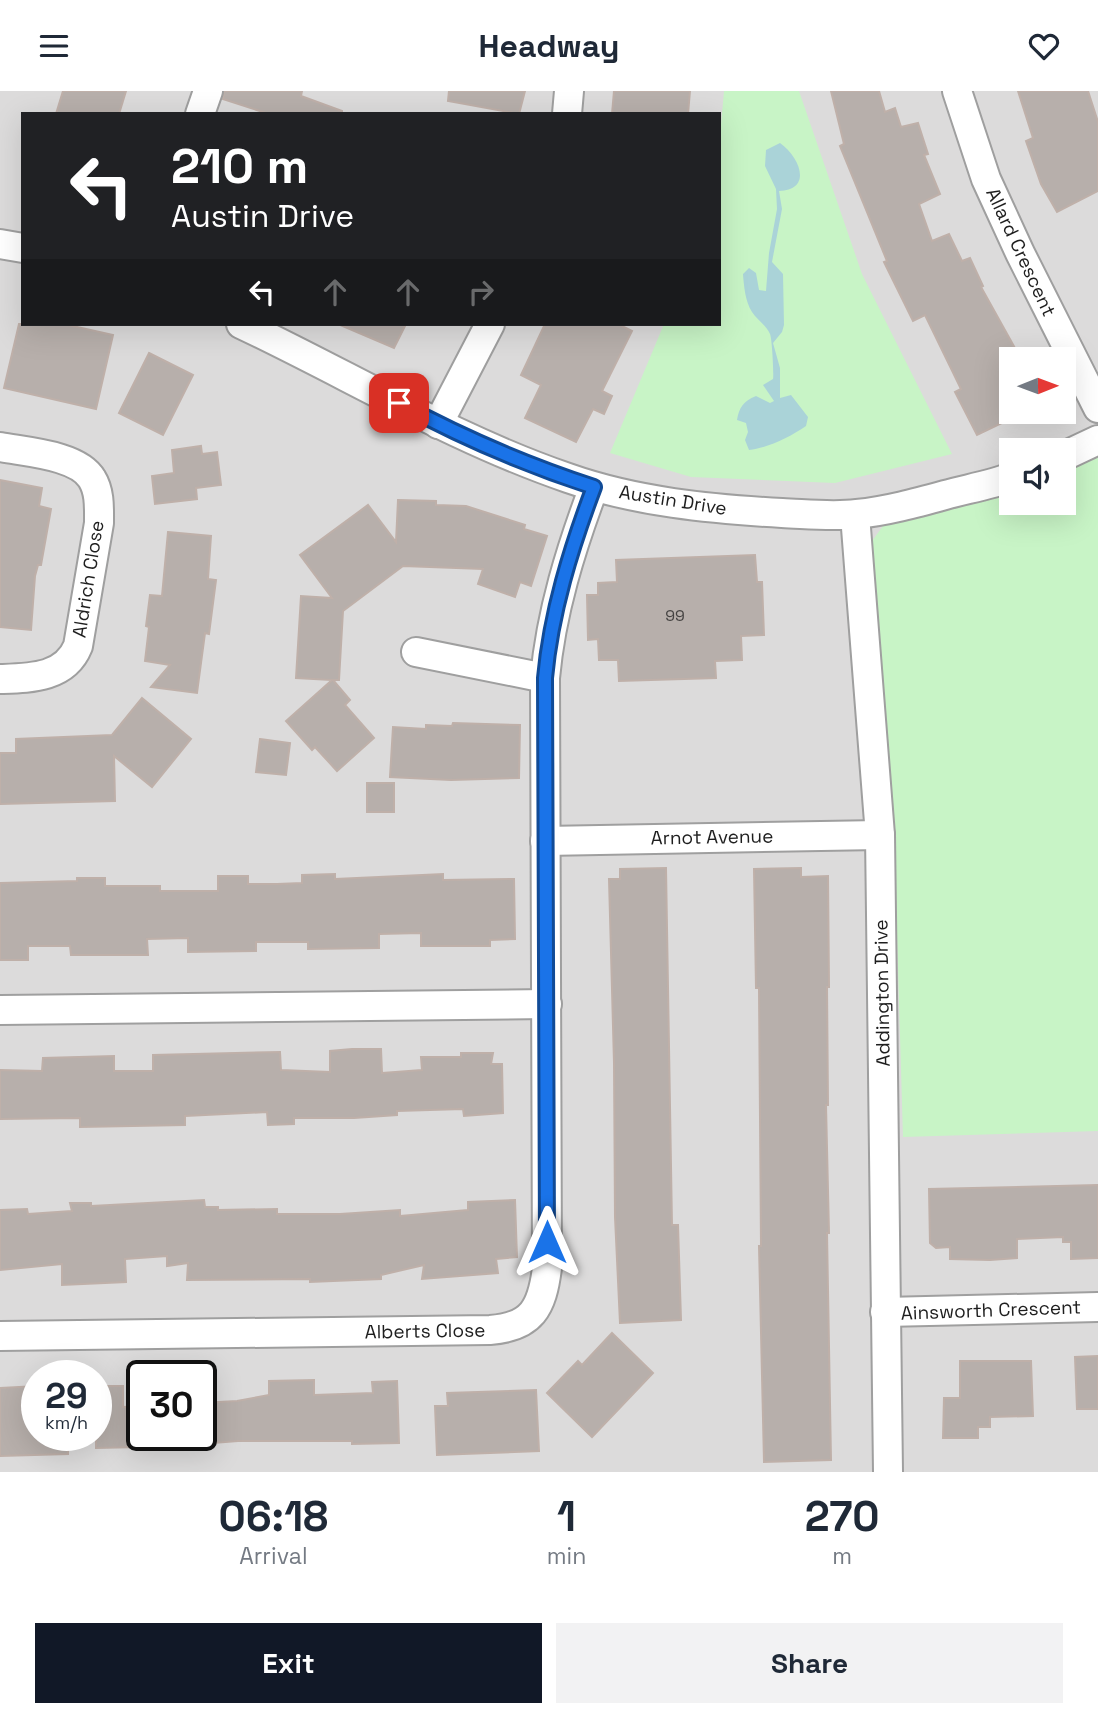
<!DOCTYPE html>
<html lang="en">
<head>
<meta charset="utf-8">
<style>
	:root { --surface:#fff; --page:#f2f2f3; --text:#1f2937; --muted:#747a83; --accent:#111827 }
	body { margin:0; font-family:"Space Grotesk",sans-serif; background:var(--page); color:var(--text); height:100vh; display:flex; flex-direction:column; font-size:26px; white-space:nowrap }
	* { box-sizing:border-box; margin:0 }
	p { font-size:23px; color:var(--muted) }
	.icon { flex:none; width:38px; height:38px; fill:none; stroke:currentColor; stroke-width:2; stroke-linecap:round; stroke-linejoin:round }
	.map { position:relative; height:1381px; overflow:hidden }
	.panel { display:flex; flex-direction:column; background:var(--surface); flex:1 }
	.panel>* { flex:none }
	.guide { position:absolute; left:21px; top:21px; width:700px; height:214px; border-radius:0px; box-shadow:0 7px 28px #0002; background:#202124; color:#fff; overflow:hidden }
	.needle { width:46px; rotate:89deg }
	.controls { position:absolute; left:999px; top:256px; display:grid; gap:14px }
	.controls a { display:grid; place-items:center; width:77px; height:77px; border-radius:0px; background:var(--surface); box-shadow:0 7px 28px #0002; font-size:35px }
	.speed { position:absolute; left:21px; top:1269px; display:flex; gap:14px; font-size:35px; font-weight:700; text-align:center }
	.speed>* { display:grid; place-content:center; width:91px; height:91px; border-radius:50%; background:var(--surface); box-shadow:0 7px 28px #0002; line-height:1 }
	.speed small { font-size:18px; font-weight:400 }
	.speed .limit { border:4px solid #111; border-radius:10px; background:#fff; color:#111 }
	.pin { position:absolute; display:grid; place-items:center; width:60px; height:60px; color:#fff; margin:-30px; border-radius:14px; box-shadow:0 4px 10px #0006 }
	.me { position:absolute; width:77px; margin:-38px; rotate:0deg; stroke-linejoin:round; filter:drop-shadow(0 0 5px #0008) }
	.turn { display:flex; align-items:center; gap:24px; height:147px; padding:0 35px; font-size:32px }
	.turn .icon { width:91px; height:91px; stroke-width:2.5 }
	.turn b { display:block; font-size:49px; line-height:60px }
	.lanes { display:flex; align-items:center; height:66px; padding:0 35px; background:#0003; justify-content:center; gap:35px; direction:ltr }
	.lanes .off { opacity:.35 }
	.eta { display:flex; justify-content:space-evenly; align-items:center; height:119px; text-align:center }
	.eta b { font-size:42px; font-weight:700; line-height:49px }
	.button { display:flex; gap:14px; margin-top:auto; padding:14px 35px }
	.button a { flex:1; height:80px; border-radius:0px; background:var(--accent); color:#fff; font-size:28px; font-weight:700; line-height:80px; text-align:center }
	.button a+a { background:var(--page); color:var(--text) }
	header { display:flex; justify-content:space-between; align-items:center; height:91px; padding:0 35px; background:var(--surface); font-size:32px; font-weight:700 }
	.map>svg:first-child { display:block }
	.residential { fill:#dcdbdb; fill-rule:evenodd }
	.park { fill:#c8f4c6 }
	.water { fill:#aad3d8 }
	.building { fill:#b7afab; stroke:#bfb0a9; stroke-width:2 }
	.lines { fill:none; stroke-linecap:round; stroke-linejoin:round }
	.minor-casing { stroke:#9f9f9f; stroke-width:32 }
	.minor { stroke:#fff; stroke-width:28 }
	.route-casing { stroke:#114b97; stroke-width:18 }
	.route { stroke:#1a73e8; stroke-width:12 }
	.labels { text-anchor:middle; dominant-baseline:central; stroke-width:7; stroke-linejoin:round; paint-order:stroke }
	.number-label { font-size:16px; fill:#444241 }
	.street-label { font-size:19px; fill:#1e1e1e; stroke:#fff }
</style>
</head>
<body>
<header><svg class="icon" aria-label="menu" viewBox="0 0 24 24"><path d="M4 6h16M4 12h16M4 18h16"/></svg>Headway<svg class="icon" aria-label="heart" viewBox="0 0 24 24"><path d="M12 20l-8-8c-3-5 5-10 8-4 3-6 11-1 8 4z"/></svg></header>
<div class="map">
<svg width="1098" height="1381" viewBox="0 0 1098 1381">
	<rect width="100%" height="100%" fill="#eeeae5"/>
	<!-- residential -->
	<path class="residential" d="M0,0h1098v1381h-1098zM23,23h696v210h-696zM1012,268h52v52h-52zM1012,359h52v52h-52zM37,1284h59v60h-59zM142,1284h59v60h-59z"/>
	<!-- park -->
	<g class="park">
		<path d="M724,0h75l63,183 90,180 -117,29 -144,-6 -81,-24 54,-129h55v-177z"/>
		<path d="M1098,340v700l-195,6 -8,-271 -23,-325 11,-15 128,-55 1,31h52v-52z"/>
	</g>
	<!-- water -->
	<path class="water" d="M780,52c20,14 33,47 -1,48l3,18 -10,53 11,12 1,51 -2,7 -9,11 7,25v30l11,-3 17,22 -2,9c-16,11 -38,22 -57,24l-4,-10 3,-8 -2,-9 -9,-3c2,-12 6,-19 19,-24l14,7 4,-2 -11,-16 10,-6c1,-3 -1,-41 -3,-45 -3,-8 -13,-14 -18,-22 -7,-11 -8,-26 -9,-38l6,-6 7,5 3,17 7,1 3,-38 8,-44 -1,-20 -11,-23 1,-16z"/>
	<!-- building -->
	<g class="building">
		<path d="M63,0h63l-7,23h-63z"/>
		<path d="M224,0h78l-1,5 41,15v3h-73l-46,-15z"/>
		<path d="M449,0h76l-6,23 -71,-13z"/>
		<path d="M614,0h76l-2,23h-76z"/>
		<path d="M831,0h48l6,21 10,-4 6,19 17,-4 10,31 -4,1 16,39 -21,10 13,37 17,-7 13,27 8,-3 13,28 -2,1 40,72h-9v59l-35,17 -22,-43 6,-3 -36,-74 -12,6 -29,-59 3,-1 -47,-115 4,-2z"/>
		<path d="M1018,0h70l10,31v69l-41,21 -16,-28 -15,-43 7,-3z"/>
		<path d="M19,233h45l49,11 -17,74 -92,-21z"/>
		<path d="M338,233h68l-12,24z"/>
		<path d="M545,233h73l14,7 -30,60 10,5 -8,18 -11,-5 -17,33 -51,-24 16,-33 -20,-10z"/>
		<path d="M149,262l44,22 -30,60 -44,-22z"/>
		<path d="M201,355l1,8 15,-2 4,33 -25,3 1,11 -42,5 -3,-28 22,-3 -2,-23z"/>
		<path d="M0,389l42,8 -3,18 12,3 -10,56h-3l-3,11 -4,54 -31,-3z"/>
		<path d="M398,409l38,1v4l30,1 59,19 -1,4 23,7 -16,50 -11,-4 -5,15 -37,-13 5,-15 -80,-3 -60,45 -4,69h-6l17,20 -5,5 29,33 -37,33 -22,-24 -3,3 -26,-29 46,-41 -36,-2 5,-82 31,2 -32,-43 68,-50 28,37z"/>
		<path d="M168,441l43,4 -3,43 8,1 -7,54 -4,-1 -8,60 -46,-6 19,-22 -25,-4 4,-34 -3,-1 4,-31 12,1z"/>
		<path d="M755,464l2,27h5l2,53 -23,1 1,24 -27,1 1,17 -97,3 -1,-21h-19l-1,-21 -10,1 -1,-45h11v-12l19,-1 -1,-22z"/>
		<path d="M142,607l49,41 -39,48 -38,-31 1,45 -115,3v-51h16v-14l96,-4z"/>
		<path d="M453,632l67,2 -1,53 -68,2 -61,-3 3,-50 33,2v-4l26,1z"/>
		<path d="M260,648l30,4 -4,32 -30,-3z"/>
		<rect x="367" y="692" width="27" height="29"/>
		<path d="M666,777l6,357h6l3,95 -61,3 -5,-106 -1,-154 -5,-184h11v-10z"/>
		<path d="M801,777v9l27,-1 1,111h-2l1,118h-2l3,128h-2l4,227 -67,2 -5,-216h2l-2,-258h-3l-2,-119z"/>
		<path d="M335,783v5l108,-5v6l71,-1 1,60 -25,1v6h-69v-13l-42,1v14l-71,1v-7h-52v9l-68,1v-14l-41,1 1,16h-77l-1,-9h-42v14h-28v-77l77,-2v-3h28v8h55v5h58v-15h30v8h29l25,-1v-8z"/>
		<path d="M352,958h29l1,24 40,-3 -1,-13h40v-4h32l-2,11h11l1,49 -39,3 -1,-7 -66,2v4l-43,3h-60v6l-26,1 -1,-13 -82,4v9l-105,2v-9l-80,1v-49l42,1 1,-13 71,-2v15h39v-16l127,-3 1,18 49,2v-21z"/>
		<path d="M1098,1094v73l-27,1v-17h-8v-5l-46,2v19l-27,2 -40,-1v-12l-14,1 -6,-5 -1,-54z"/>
		<path d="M204,1109l1,7h13v3l59,-1v5h63l60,-4v6l68,-6v-8l47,-2 2,57 -21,2 2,14 -76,6 2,-14 -43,10v4l-71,3v-3l-123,1 1,-17 -21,3v-10l-42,3 1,23 -64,3v-21l-62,6v-60l27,-1 1,5 44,-3 -2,-8h21v3z"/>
		<path d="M612,1242l41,40 -61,64 -45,-44 31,-32 4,4z"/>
		<path d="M1098,1265v53h-21l-2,-52z"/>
		<path d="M960,1270h71l2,55 -43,1v10h-12v11h-35l1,-40h16z"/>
		<path d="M314,1289v15l59,-2 -1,-11 25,-1 2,62 -47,1v-3h-114l-37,3v-41l36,-2 32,-6v-14z"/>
		<path d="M37,1295v49h31v19l-68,2v-68z"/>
		<path d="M96,1295h27v21l19,-1v41l-46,1z"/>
		<path d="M536,1299l3,61 -102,4 -2,-49h13l-1,-13z"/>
	</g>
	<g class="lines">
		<defs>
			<g id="minor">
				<path d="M957,0l29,88 34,74 78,155"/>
				<path d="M200,23l8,-23"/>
				<path d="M567,23l2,-23"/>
				<path d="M0,153l23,4"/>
				<path d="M241,233c108,51 213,115 327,154 68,24 142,31 214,35 25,1 50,4 75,1 30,-3 59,-11 88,-19 22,-6 45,-10 67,-18"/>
				<path d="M438,333l52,-100"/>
				<path d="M0,356c26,5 78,8 92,32 8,13 7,29 7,44l-21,123c-13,32 -47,32 -78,33"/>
				<path d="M1064,365l34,-16"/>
				<path d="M855,424l25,320 8,637"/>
				<path d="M416,561l129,26"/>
				<path d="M545,750l335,-6"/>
				<path d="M0,919l547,-6"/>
				<path d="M885,1221l213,-5"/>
				<path d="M0,1245l490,-6c42,-3 52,-22 57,-62l-2,-590c6,-66 26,-130 49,-191"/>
			</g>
		</defs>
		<!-- minor casing -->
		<use href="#minor" class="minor-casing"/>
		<!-- minor -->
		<use href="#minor" class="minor"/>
	</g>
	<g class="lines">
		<defs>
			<path id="route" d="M399,312c62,34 128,62 195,84 -23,61 -43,125 -49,191l2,564"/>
		</defs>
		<!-- route casing -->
		<use href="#route" class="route-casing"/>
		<!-- route -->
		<use href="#route" class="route"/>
	</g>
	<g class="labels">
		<!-- number labels -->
		<g class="number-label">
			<text x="675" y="524">99</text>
		</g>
		<!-- street labels -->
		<g class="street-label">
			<text transform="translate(1021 161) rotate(65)">Allard Crescent</text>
			<text transform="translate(673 409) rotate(9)">Austin Drive</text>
			<text transform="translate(88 488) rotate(-81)">Aldrich Close</text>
			<text transform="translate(712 746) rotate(-1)">Arnot Avenue</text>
			<text transform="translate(882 902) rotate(-91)">Addington Drive</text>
			<text transform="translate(991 1219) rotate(-2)">Ainsworth Crescent</text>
			<text transform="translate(425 1240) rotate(-1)">Alberts Close</text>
		</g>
	</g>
</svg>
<div class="controls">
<a><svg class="needle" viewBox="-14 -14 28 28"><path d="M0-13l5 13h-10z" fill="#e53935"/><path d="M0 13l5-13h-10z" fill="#747a83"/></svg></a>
<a><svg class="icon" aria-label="sound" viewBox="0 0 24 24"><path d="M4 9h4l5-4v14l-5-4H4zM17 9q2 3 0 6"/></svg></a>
</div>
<div class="speed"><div>29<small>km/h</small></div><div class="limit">30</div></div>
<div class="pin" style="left:399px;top:312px;background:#d93025"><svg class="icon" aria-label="arrive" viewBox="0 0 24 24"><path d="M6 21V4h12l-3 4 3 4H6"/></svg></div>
<svg class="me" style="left:547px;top:1151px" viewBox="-20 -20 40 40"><path d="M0-17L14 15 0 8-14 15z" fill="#1a73e8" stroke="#fff" stroke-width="4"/></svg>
<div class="guide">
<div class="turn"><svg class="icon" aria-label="left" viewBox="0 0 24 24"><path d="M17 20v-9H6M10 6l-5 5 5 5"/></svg><div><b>210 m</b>Austin Drive</div></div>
<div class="lanes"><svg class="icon" aria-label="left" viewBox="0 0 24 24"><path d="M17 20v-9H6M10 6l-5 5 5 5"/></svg><svg class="icon off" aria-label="ahead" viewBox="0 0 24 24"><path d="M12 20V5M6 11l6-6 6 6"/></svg><svg class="icon off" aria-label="ahead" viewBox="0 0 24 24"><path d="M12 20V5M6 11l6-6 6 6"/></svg><svg class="icon off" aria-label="right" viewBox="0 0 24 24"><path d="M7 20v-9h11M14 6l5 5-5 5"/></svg></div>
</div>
</div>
<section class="panel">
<div class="eta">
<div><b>06:18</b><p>Arrival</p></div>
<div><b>1</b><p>min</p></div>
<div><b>270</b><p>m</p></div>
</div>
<div class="button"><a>Exit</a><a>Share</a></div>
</section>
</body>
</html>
